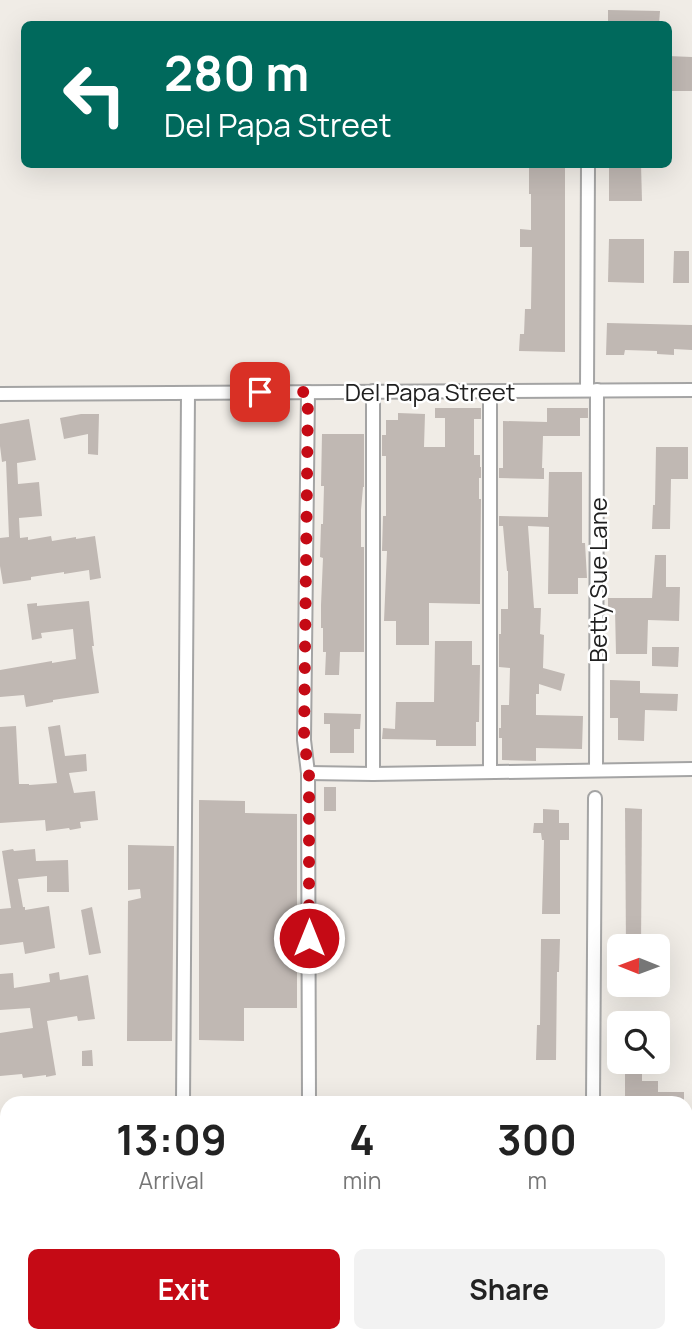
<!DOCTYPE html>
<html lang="en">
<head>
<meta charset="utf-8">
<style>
	:root { --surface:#fff; --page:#f2f2f2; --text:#222; --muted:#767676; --accent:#c50a15 }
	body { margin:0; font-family:Manrope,sans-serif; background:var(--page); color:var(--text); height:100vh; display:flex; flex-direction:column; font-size:26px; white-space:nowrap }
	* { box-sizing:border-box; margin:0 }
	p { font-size:23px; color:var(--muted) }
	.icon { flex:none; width:38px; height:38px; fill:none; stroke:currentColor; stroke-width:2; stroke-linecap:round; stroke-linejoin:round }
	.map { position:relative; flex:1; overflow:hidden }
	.sheet { position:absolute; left:0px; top:1096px; width:693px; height:247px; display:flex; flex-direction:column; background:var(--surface); border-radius:21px 21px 0 0; box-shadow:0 7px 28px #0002 }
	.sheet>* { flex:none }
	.guide { position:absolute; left:21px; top:21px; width:651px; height:147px; border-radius:10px; box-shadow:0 7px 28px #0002; background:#00695c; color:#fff; overflow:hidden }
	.needle { width:46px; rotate:271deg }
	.fabs { position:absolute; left:607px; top:934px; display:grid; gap:14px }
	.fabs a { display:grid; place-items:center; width:63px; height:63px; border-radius:10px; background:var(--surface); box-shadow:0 7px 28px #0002; font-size:35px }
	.pin { position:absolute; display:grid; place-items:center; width:60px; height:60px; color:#fff; margin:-30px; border-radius:14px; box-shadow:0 4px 10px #0006 }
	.me { position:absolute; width:77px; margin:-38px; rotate:0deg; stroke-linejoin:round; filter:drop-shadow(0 0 5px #0008) }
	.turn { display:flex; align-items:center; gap:24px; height:147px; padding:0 28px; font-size:32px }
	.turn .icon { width:91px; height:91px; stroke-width:2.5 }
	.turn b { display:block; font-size:49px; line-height:60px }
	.eta { display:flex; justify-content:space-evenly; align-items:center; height:119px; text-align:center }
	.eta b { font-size:42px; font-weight:700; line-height:49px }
	.button { display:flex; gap:14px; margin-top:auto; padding:14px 28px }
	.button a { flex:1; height:80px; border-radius:10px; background:var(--accent); color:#fff; font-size:28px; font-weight:700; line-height:80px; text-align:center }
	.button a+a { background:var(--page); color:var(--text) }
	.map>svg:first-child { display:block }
	.building { fill:#c0b8b3 }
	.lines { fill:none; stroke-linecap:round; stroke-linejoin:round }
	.street-casing { stroke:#a4a4a4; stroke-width:16 }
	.street { stroke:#fff; stroke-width:12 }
	.route { stroke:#c50a15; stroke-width:12; stroke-dasharray:0 21.6 }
	.labels { text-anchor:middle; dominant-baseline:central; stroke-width:5; stroke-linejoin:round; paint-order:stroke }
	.street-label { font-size:24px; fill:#202020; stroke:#fff }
</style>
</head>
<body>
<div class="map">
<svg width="692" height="1342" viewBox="0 0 692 1342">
	<rect width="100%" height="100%" fill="#f0ece6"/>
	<!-- building -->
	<g class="building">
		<path d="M608,10l52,1 -1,13h-51z"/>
		<path d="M668,56l24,1v34h-24z"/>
		<path d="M529,164h36v188l-46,-1 1,-17h4l1,-25h6l1,-62h-12v-18l11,1v-36h-2z"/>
		<path d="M609,164h32l1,37h-33z"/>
		<path d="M609,239h35v44l-36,-1z"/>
		<path d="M674,251h15v32h-16z"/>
		<path d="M607,323l85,2v25l-18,-1v6l-17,-1v-3l-32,-1 -1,5h-18z"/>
		<path d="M435,408h46v11h-7v36h6v12h1v11h-2v21h2l-1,105 -51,-1v42h-33v-24h-12l3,-70h-5l1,-35h3v-60h-4v-21h4v-15h12v-7l27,1 -1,33h21v-29h-10z"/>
		<path d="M547,408h41v10h-8v18h-37l-1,32h2v11l-45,-1v-10h4v-47l44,1z"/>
		<path d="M81,414h18l-1,41 -10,-1v-20l-24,5 -4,-21z"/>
		<path d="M29,419l7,41 -19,3 1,21 21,-2 3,34 -23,2 1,20 8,-1v3l23,-4 1,5 24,-4v2l19,-3 6,42 -11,2 -1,-10 -25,4v-2l-33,5v3l-28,4 -3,-18v-28l9,-1 -3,-76 -4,1 -2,-16v-22z"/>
		<path d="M322,434h42v53h-1l-2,23v37h3v105h-24l-1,23h-14l1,-23h-3v-24h-2v-23l2,-47 -3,-1 1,-33h2l1,-38h-3z"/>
		<path d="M656,447h32v32h-17l-1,50h-18l1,-24h2z"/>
		<path d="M549,472h33v71h3l2,35h-9v16h-30l1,-67 -21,-1 6,82h7l-1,26 4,1 -1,33 22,6 -4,17 -22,-7v10h-3v21l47,1 -1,33 -46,-1v13l-34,-1v-22h-3v-10h2v-23h8l1,-37 -11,-1v-33h2v-25h7v-38h-1l-4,-45h-4v-10l49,1z"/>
		<path d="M655,555h11v32h14l-1,34 -31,-1 -1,34h-31l-1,-45 -7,-1v-10h44z"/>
		<path d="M89,601l5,45h-2l7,47 -46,7v2l-27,5 -2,-12 -24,2v-27l52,-9v2l24,-4 -3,-30 -32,4 1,5 -10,2 -5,-36 10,-1v3z"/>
		<path d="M435,641h37v24h8l-1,57h-3v24h-40v-6l-54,-1 1,-11 12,1 1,-27h38z"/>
		<path d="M652,647h27l-1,20 -26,-1z"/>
		<path d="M610,680l30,1v12l38,1 -1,17 -32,-1 -1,31 -26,-1v-22h-8z"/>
		<path d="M324,713l37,1 -1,15h-6v24h-24v-29h-6z"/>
		<path d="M60,725l5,31 21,-2 1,17 -18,2 5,20 21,-2 3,29 -18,2 1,6 -11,2 -1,-2 -23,3 -1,-11 -45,3v-96l16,-1 3,58h10v1l28,-2 -9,-56z"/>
		<rect x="324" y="787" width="12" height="24"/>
		<path d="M199,800l46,1v12l52,1v194h-53v33l-45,-1z"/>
		<path d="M625,808l17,1 -1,138h-15z"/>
		<path d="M543,809l16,1v13h10v17h-9v74h-18l2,-74h-2l-1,-7h-8l1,-10h9z"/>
		<path d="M128,845l46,1 -2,195h-45l1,-140 13,-3 -1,-9 -12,1z"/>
		<path d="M13,849l1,2 21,-2 1,12 32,-1 1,32h-22v-16l-29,3 5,28h2v3l24,-4 6,42 -30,6 -2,-12 -23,3v-36l11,-1 -9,-57z"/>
		<path d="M92,907l9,46 -12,2 -8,-45z"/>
		<path d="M541,939h19l-1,33h-2l-1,88h-20l1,-35h3z"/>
		<path d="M59,972l1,8 28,-5 7,44 -17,2 -1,-5 -30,5 9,54 -10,2v-2l-23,3 -1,-4 -22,2v-43l33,-5 -3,-20 -30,2v-36l13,-1 1,15 36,-6 -1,-8z"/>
		<path d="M92,1050l1,16h-11v-15z"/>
		<path d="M625,1070h17v11h16v11h26v10h-59z"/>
	</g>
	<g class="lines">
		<defs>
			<g id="street">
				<path d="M587,390l1,-226"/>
				<path d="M373,391v383"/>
				<path d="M308,392l-4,348 4,33 1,329"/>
				<path d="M0,394l692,-4"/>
				<path d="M596,770l1,-380"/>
				<path d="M490,772v-381"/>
				<path d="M308,773l65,1 319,-5"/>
				<path d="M183,1102l5,-709"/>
				<path d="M593,1102l2,-304"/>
				<path d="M686,1167h6"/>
				<path d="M193,1342v-7"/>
			</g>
		</defs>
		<!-- street casing -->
		<use href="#street" class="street-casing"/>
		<!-- street -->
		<use href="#street" class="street"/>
	</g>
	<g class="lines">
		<!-- route -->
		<path class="route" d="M260,392h48l-4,348 5,33v165"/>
	</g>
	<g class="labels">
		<!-- street labels -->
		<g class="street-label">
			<text x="430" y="391">Del Papa Street</text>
			<text transform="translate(597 580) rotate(-90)">Betty Sue Lane</text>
		</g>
	</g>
</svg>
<div class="fabs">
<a><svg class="needle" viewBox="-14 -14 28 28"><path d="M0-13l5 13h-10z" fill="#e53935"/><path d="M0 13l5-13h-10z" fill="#767676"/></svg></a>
<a><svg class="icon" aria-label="search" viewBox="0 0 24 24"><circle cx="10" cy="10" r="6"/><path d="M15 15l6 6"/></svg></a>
</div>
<div class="pin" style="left:260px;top:392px;background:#d93025"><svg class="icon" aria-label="arrive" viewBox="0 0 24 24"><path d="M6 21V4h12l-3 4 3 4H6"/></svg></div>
<svg class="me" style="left:309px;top:938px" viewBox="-20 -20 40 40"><circle r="17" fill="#c50a15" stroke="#fff" stroke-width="3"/><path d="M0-11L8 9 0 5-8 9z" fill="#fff"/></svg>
<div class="guide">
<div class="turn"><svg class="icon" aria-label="left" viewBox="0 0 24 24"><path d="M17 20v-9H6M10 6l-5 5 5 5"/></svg><div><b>280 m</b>Del Papa Street</div></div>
</div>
<section class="sheet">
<div class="eta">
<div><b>13:09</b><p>Arrival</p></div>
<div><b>4</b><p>min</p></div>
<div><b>300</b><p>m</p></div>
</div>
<div class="button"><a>Exit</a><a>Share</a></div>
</section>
</div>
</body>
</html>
